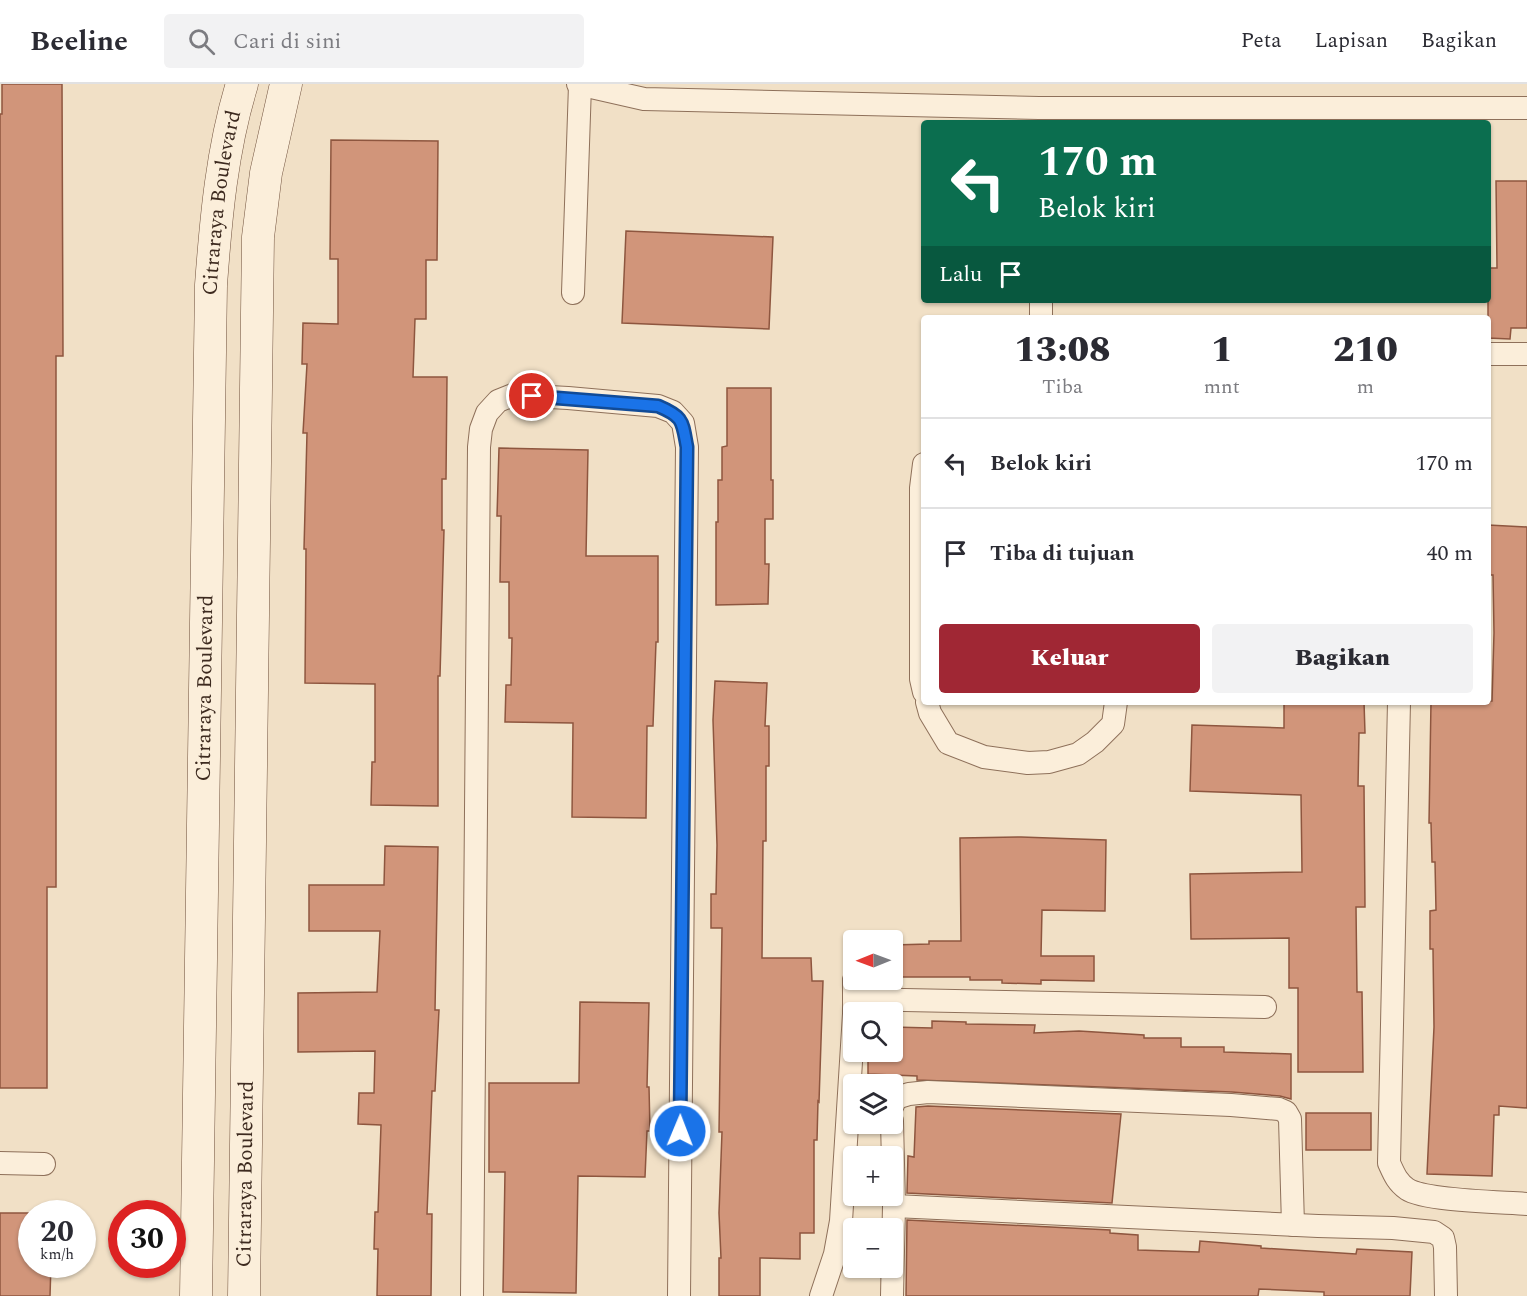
<!DOCTYPE html>
<html lang="id">
<head>
<meta charset="utf-8">
<style>
	:root { --surface:#fff; --page:#f2f2f3; --text:#2b2b33; --muted:#7c7c81; --line:#e1e1e2; --accent:#a02734 }
	body { margin:0; font-family:Spectral,serif; background:var(--page); color:var(--text); height:100vh; display:flex; flex-direction:column; font-size:22px; white-space:nowrap }
	* { box-sizing:border-box; margin:0 }
	p { font-size:20px; color:var(--muted) }
	.icon { flex:none; width:33px; height:33px; fill:none; stroke:currentColor; stroke-width:2; stroke-linecap:round; stroke-linejoin:round }
	.map { position:relative; flex:1; overflow:hidden }
	.sheet { position:absolute; left:921px; top:231px; width:570px; height:390px; display:flex; flex-direction:column; background:var(--surface); border-radius:6px; box-shadow:0 2px 4px #0004 }
	.sheet>* { flex:none }
	.banner { position:absolute; left:921px; top:36px; width:570px; height:183px; border-radius:6px; box-shadow:0 2px 4px #0004; background:#0b6e4f; color:#fff; overflow:hidden }
	.needle { width:39px; rotate:269deg }
	.buttons { position:absolute; left:843px; top:846px; display:grid; gap:12px }
	.buttons a { display:grid; place-items:center; width:60px; height:60px; border-radius:6px; background:var(--surface); box-shadow:0 2px 4px #0004; font-size:30px }
	.speed { position:absolute; left:18px; top:1116px; display:flex; gap:12px; font-size:30px; font-weight:700; text-align:center }
	.speed>* { display:grid; place-content:center; width:78px; height:78px; border-radius:50%; background:var(--surface); box-shadow:0 2px 4px #0004; line-height:1 }
	.speed small { font-size:15px; font-weight:400 }
	.speed .limit { border:9px solid #d22; background:#fff; color:#111 }
	.pin { position:absolute; display:grid; place-items:center; width:51px; height:51px; color:#fff; margin:-26px; border:3px solid #fff; border-radius:50%; box-shadow:0 2px 6px #0007 }
	.me { position:absolute; width:66px; margin:-33px; rotate:1deg; stroke-linejoin:round; filter:drop-shadow(0 0 4px #0008) }
	.turn { display:flex; align-items:center; gap:21px; height:126px; padding:0 18px; font-size:27px }
	.turn .icon { width:78px; height:78px; stroke-width:2.5 }
	.turn b { display:block; font-size:42px; line-height:51px }
	.then { display:flex; align-items:center; height:57px; padding:0 18px; background:#0003; gap:12px; font-size:22px }
	.eta { display:flex; justify-content:space-evenly; align-items:center; height:102px; text-align:center }
	.eta b { font-size:36px; font-weight:800; line-height:42px }
	.cta { display:flex; gap:12px; margin-top:auto; padding:12px 18px }
	.cta a { flex:1; height:69px; border-radius:6px; background:var(--accent); color:#fff; font-size:24px; font-weight:800; line-height:69px; text-align:center }
	.cta a+a { background:var(--page); color:var(--text) }
	ul { padding:0; list-style:none }
	li { display:flex; align-items:center; gap:18px; height:90px; padding:0 18px; border-top:2px solid var(--line) }
	li div { flex:1 }
	li b { display:block; font-size:22px }
	li em { font-style:normal }
	header { display:flex; align-items:center; gap:36px; box-sizing:border-box; height:84px; padding:0 30px; background:var(--surface); border-bottom:2px solid var(--line) }
	header strong { font-size:28px }
	nav { display:flex; gap:33px; margin-inline-start:auto; font-size:21px }
	.search { width:420px; height:54px; background:var(--page); display:flex; align-items:center; gap:15px; box-sizing:border-box; padding:0 21px; border-radius:6px; color:var(--muted); font-size:22px }
	.map>svg:first-child { display:block }
	.building { fill:#d1957a; stroke:#8e563f; stroke-width:1.5 }
	.lines { fill:none; stroke-linecap:round; stroke-linejoin:round }
	.minor-casing { stroke:#8e705a; stroke-width:24 }
	.secondary-casing { stroke:#70513d; stroke-width:33 }
	.minor { stroke:#fbeeda; stroke-width:22 }
	.secondary { stroke:#fbeeda; stroke-width:32 }
	.route-casing { stroke:#114b97; stroke-width:15 }
	.route { stroke:#1a73e8; stroke-width:10 }
	.labels { text-anchor:middle; dominant-baseline:central; stroke-width:6; stroke-linejoin:round; paint-order:stroke }
	.street-label { font-size:21px; fill:#3d2a1f; stroke:#f8ebd6 }
</style>
</head>
<body>
<header>
<strong>Beeline</strong>
<div class="search"><svg class="icon" aria-label="search" viewBox="0 0 24 24"><circle cx="10" cy="10" r="6"/><path d="M15 15l6 6"/></svg>Cari di sini</div>
<nav><a>Peta</a><a>Lapisan</a><a>Bagikan</a></nav>
</header>
<div class="map">
<svg width="1527" height="1212" viewBox="0 0 1527 1212">
	<rect width="100%" height="100%" fill="#f1e0c6"/>
	<!-- building -->
	<g class="building">
		<path d="M2,0h60l1,272h-7v531h-9v201h-47v-974h2z"/>
		<path d="M331,56l107,1 -1,119h-11v59h-11l-2,58h34l-1,102h-4v51h2l-4,146h-2v130l-67,-1 1,-43h3v-78l-70,-1 1,-134h-2l3,-116h-4l4,-69h-5l1,-41 35,1v-65h-8z"/>
		<path d="M1496,97h31v147h-16l-1,11 -22,-1v-70h9z"/>
		<path d="M626,147l147,6 -4,92 -147,-6z"/>
		<path d="M727,304h44v92h2v39h-8v45h4l-1,40 -52,1v-83h2v-42h4v-33l5,-1z"/>
		<path d="M499,364l89,2 -2,106h72v86h-2l-3,84h-6l-1,92 -74,-1 1,-94 -68,-1 1,-37h5l1,-47h-3v-56h-9l1,-66h-4z"/>
		<path d="M1488,441l39,2v581l-28,-2v9h-5l-2,61 -65,-2 7,-147 -1,-78h-3v-38l6,-1 -1,-48h-3l-1,-39h-2l2,-121 61,-1 2,-68 -1,-58h-5z"/>
		<path d="M715,597l52,2 -2,43h4v40h-3v75h-3l-1,117h49l1,23h11l-4,121 -1,-1 -1,39h-3v93h-14v26l-40,-1v38h-41v-38h2l-2,-45 3,-81h-3l3,-204h-11v-34h5l1,-49 -4,-125z"/>
		<path d="M1284,618h80l1,31h-6l-1,53h6l1,121h-9l1,85h5l1,80h-65v-84h-9v-50l-98,1 -1,-65 112,-2 -1,-77 -111,-4 2,-66 92,3z"/>
		<path d="M1021,753l85,3 -1,71 -63,-1 -1,46h53v25l-53,-1v4l-39,-1v-3h-32v-3h-78v-32l37,-1v-3h32l-1,-103z"/>
		<path d="M385,762l53,1 -3,163h4l-4,81h-3l-5,123h5l-1,82h-54l1,-47h-4l1,-37h3l3,-87 -23,-1 1,-31h15l1,-42 -77,1v-59l79,-1 3,-61h-71v-46h75z"/>
		<path d="M580,918l69,1 -2,84h2l1,44h-3l-2,46 -67,-1 -2,117 -73,-1 2,-120h-16v-89h90z"/>
		<path d="M932,937l34,1v2l69,1 -1,8 45,-2 65,4v3h37v9h43v5l67,2v45l-11,-3 -48,-4 -315,-12v-4l-49,-2v-22h24v-25l40,1z"/>
		<path d="M928,1022l193,8 -9,89 -205,-10 1,-37 6,1 2,-50z"/>
		<rect x="1306" y="1029" width="65" height="37"/>
		<path d="M0,1129h32v51h19l-1,32h-50z"/>
		<path d="M907,1136l203,10v3l28,2v15l61,2 1,-11 61,5v2l95,6 1,-5 55,3 -2,44h-86v-4l-65,-3 -1,7h-352z"/>
	</g>
	<g class="lines">
		<defs>
			<g id="minor">
				<path d="M578,0l66,15 395,9h488"/>
				<path d="M573,209l7,-208"/>
				<path d="M1041,216v18"/>
				<path d="M1488,270h39"/>
				<path d="M924,380l-3,24v191l3,13"/>
				<path d="M927,618l3,11 18,30 36,14 44,6 21,-1 29,-8 17,-12 18,-18 3,-22"/>
				<path d="M1399,618l-10,461c5,11 8,19 18,26 18,12 95,13 120,15"/>
				<path d="M854,915l411,8"/>
				<path d="M854,928v-32"/>
				<path d="M892,1023l4,-9 13,-4 19,-2 303,13 48,4 7,3 4,7 3,106"/>
				<path d="M0,1079l44,1"/>
				<path d="M894,1122l424,20 75,2 41,4 9,6 2,9 1,49"/>
				<path d="M472,1212l7,-849 2,-18 6,-16 11,-12 15,-6 55,3 90,8 15,6 10,11 4,24 -8,849"/>
				<path d="M821,1212l14,-42 6,-33 13,-207"/>
				<path d="M892,1212l2,-90 -2,-85"/>
			</g>
			<g id="secondary">
				<path id="s1" d="M196,1212l15,-1011c5,-68 11,-136 31,-201"/>
				<path id="s2" d="M244,1212l14,-1059 8,-64 20,-89"/>
			</g>
		</defs>
		<!-- minor casing -->
		<use href="#minor" class="minor-casing"/>
		<!-- secondary casing -->
		<use href="#secondary" class="secondary-casing"/>
		<!-- minor -->
		<use href="#minor" class="minor"/>
		<!-- secondary -->
		<use href="#secondary" class="secondary"/>
	</g>
	<g class="lines">
		<defs>
			<path id="route" d="M532,312l126,10c26,11 24,15 29,41l-7,684"/>
		</defs>
		<!-- route casing -->
		<use href="#route" class="route-casing"/>
		<!-- route -->
		<use href="#route" class="route"/>
	</g>
	<g class="labels">
		<!-- street labels -->
		<g class="street-label">
			<text stroke="none"><textPath href="#s1" startOffset="1094">Citraraya Boulevard</textPath></text>
			<text stroke="none"><textPath href="#s1" startOffset="608">Citraraya Boulevard</textPath></text>
			<text stroke="none"><textPath href="#s2" startOffset="122">Citraraya Boulevard</textPath></text>
		</g>
	</g>
</svg>
<div class="buttons">
<a><svg class="needle" viewBox="-14 -14 28 28"><path d="M0-13l5 13h-10z" fill="#e53935"/><path d="M0 13l5-13h-10z" fill="#7c7c81"/></svg></a>
<a><svg class="icon" aria-label="search" viewBox="0 0 24 24"><circle cx="10" cy="10" r="6"/><path d="M15 15l6 6"/></svg></a>
<a><svg class="icon" aria-label="layers" viewBox="0 0 24 24"><path d="M12 4l9 5-9 5-9-5zM3 14l9 5 9-5"/></svg></a>
<a>+</a>
<a>−</a>
</div>
<div class="speed"><div>20<small>km/h</small></div><div class="limit">30</div></div>
<div class="pin" style="left:532px;top:312px;background:#d93025"><svg class="icon" aria-label="arrive" viewBox="0 0 24 24"><path d="M6 21V4h12l-3 4 3 4H6"/></svg></div>
<svg class="me" style="left:680px;top:1047px" viewBox="-20 -20 40 40"><circle r="17" fill="#1a73e8" stroke="#fff" stroke-width="3"/><path d="M0-11L8 9 0 5-8 9z" fill="#fff"/></svg>
<div class="banner">
<div class="turn"><svg class="icon" aria-label="left" viewBox="0 0 24 24"><path d="M17 20v-9H6M10 6l-5 5 5 5"/></svg><div><b>170 m</b>Belok kiri</div></div>
<div class="then">Lalu<svg class="icon" aria-label="arrive" viewBox="0 0 24 24"><path d="M6 21V4h12l-3 4 3 4H6"/></svg></div>
</div>
<section class="sheet">
<div class="eta">
<div><b>13:08</b><p>Tiba</p></div>
<div><b>1</b><p>mnt</p></div>
<div><b>210</b><p>m</p></div>
</div>
<ul>
<li><svg class="icon" aria-label="left" viewBox="0 0 24 24"><path d="M17 20v-9H6M10 6l-5 5 5 5"/></svg><div><b>Belok kiri</b></div><em>170 m</em></li>
<li><svg class="icon" aria-label="arrive" viewBox="0 0 24 24"><path d="M6 21V4h12l-3 4 3 4H6"/></svg><div><b>Tiba di tujuan</b></div><em>40 m</em></li>
</ul>
<div class="cta"><a>Keluar</a><a>Bagikan</a></div>
</section>
</div>
</body>
</html>
